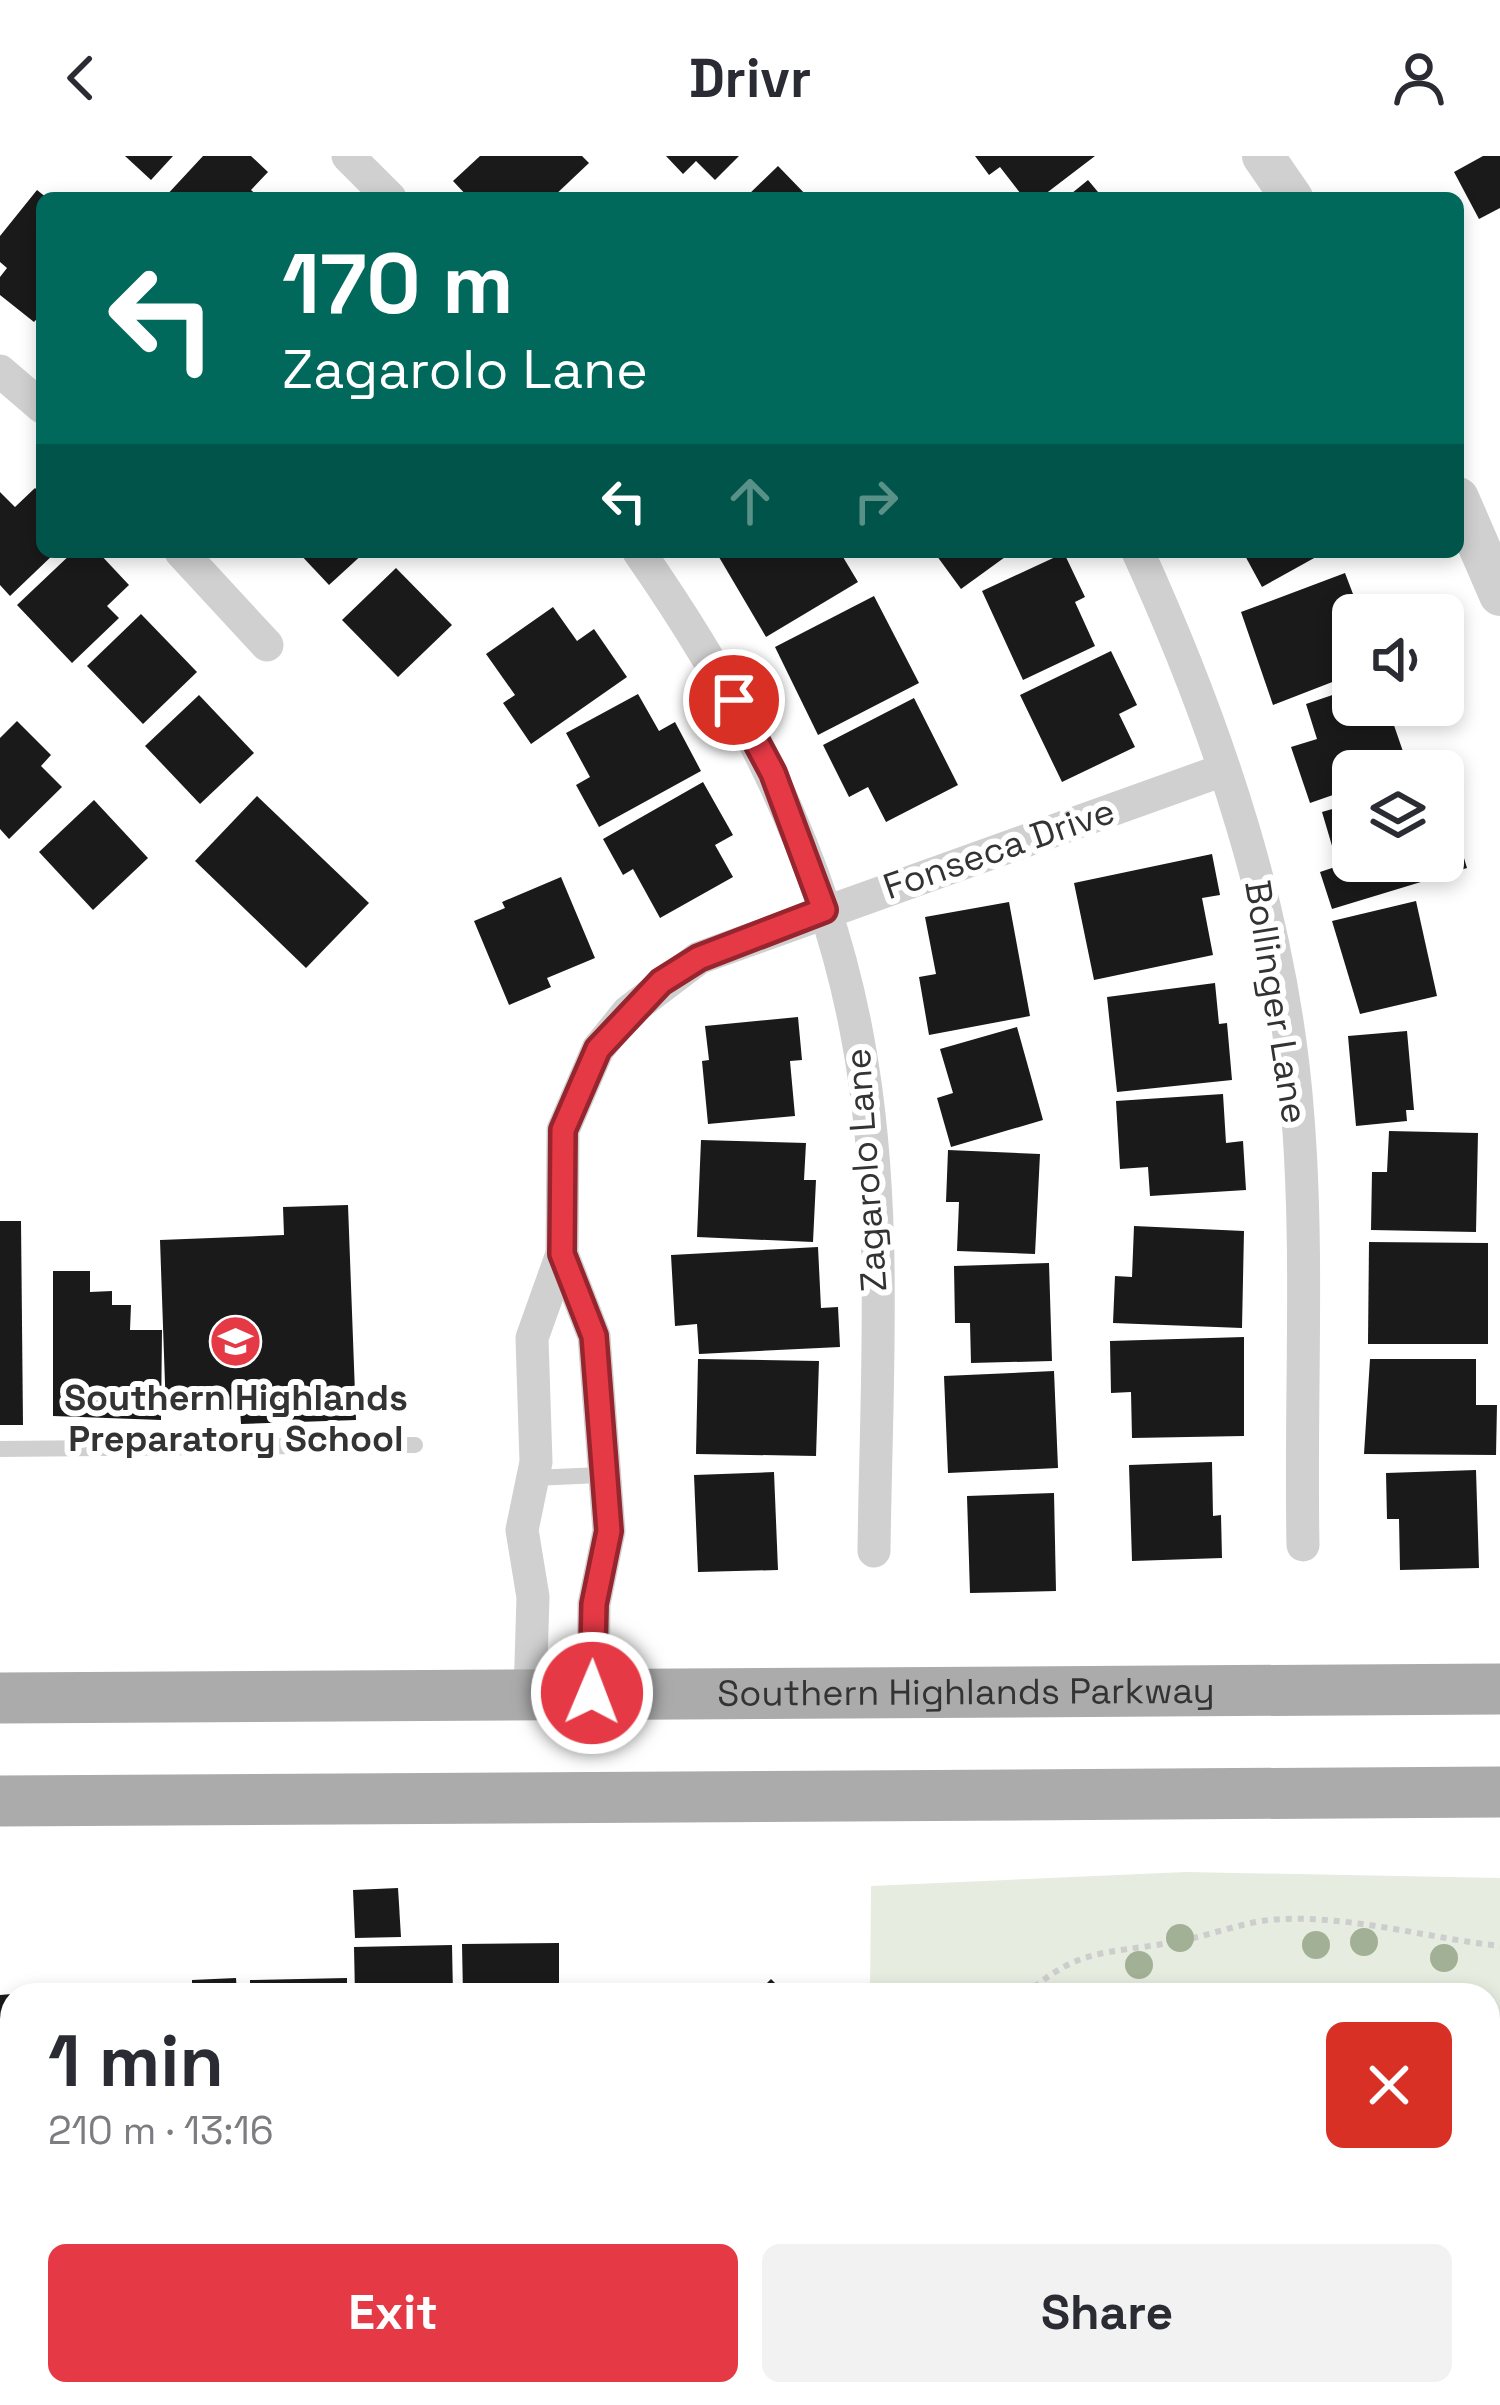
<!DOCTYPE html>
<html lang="en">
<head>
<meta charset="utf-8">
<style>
	:root { --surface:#fff; --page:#f2f2f3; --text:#2b2b33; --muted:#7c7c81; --accent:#e63946 }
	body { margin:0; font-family:"Space Grotesk",sans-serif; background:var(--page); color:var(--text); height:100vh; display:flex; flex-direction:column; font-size:45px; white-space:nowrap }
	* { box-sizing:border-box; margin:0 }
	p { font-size:39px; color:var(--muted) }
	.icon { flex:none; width:66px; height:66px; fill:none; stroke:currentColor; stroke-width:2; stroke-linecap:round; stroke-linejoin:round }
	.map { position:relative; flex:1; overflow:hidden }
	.panel { position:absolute; left:0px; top:1827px; width:1500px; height:423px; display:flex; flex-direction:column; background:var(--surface); border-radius:36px 36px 0 0; box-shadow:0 6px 18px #0003 }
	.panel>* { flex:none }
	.guide { position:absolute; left:36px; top:36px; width:1428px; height:366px; border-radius:18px; box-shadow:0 6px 18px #0003; background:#00695c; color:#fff; overflow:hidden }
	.fabs { position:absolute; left:1332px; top:438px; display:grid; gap:24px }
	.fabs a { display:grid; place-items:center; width:132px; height:132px; border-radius:18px; background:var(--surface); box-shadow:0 6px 18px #0003; font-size:60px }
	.pin { position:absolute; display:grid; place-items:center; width:102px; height:102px; color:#fff; margin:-51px; border:6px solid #fff; border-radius:50%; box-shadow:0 3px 12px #0007 }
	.me { position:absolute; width:132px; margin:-66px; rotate:1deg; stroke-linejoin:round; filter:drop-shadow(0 0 9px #0008) }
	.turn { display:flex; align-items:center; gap:42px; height:252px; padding:0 48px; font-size:54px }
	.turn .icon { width:156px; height:156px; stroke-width:2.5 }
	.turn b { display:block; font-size:84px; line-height:102px }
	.lanes { display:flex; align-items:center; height:114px; padding:0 48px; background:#0003; justify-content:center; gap:60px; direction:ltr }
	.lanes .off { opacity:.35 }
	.round { display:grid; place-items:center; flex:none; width:126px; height:126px; border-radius:18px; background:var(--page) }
	.overview { display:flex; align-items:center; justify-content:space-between; height:204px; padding:0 48px }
	h1 { font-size:72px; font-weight:600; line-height:90px }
	.button { display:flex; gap:24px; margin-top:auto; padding:24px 48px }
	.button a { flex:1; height:138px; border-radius:18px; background:var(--accent); color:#fff; font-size:48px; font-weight:600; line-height:138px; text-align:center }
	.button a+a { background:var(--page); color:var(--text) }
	header { display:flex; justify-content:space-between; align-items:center; height:156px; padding:0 48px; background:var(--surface); font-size:54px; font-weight:600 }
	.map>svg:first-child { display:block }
	.green { fill:#e6ecdf }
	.water { fill:#cfe2ee }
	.building { fill:#1a1a1a }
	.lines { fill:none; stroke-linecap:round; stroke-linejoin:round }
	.path { stroke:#cdcdcd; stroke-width:6; stroke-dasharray:6 6; stroke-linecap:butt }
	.service { stroke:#d0d0d0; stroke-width:16 }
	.minor { stroke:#d0d0d0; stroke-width:33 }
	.tertiary { stroke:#d0d0d0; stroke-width:42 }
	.primary { stroke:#ababab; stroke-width:51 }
	.tree { fill:#a2b095 }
	.route-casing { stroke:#96252e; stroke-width:30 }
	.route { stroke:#e63946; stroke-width:21 }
	.labels { text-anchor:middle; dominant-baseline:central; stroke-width:12; stroke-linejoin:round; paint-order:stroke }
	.street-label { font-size:36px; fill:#333; stroke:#fff }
	.poi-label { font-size:36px; font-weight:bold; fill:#333; stroke:#fff }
</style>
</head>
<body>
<header><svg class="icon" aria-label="back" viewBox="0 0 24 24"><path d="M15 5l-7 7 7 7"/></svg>Drivr<svg class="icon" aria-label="person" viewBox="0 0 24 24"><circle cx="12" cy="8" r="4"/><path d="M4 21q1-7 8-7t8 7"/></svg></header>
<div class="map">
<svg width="1500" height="2249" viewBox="0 0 1500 2249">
	<rect width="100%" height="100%" fill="#fff"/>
	<!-- green -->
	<path class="green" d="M1186,1716l314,6v527h-803l7,-11h784v-399h-618l1,-109z"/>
	<!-- water -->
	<path class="water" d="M1488,2160l12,4v85h-270l6,-11h252z"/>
	<!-- building -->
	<g class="building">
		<path d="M125,0h48l-22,24z"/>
		<path d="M203,0h48l17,16 -17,18 9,8h-96z"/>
		<path d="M480,0h102l7,7 -37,35h-83l-16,-17z"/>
		<path d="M666,0h73l-24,24 -19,-19 -13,13z"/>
		<path d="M975,0h120l-55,42h-16l-24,-31 -11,8z"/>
		<path d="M1483,0h17v52l-21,11 -25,-47z"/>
		<path d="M778,10l31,32h-64z"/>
		<path d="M1088,24l15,18h-37z"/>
		<path d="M37,34l10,8h-5v115l-8,9 -34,-27v-18l7,-9 -7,-6v-26z"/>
		<path d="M35,332l7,7v57h14l-46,44 -10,-11v-93l15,15z"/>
		<path d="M73,396h25l31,33 -22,21 12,12 -47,45 -55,-58z"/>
		<path d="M298,396h67l-36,33z"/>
		<path d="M716,396h124l18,30 -92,55z"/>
		<path d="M934,396h78l-51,37z"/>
		<path d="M1243,396h82l-63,35z"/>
		<path d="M1064,397l21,44 -10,5 20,44 -72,34 -41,-89z"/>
		<path d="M396,412l56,57 -54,52 -56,-57z"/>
		<path d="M1345,417l16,42h-8v59l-80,31 -32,-93z"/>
		<path d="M874,440l45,87 -101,52 -43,-88z"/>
		<path d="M553,451l24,34 17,-12 33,48 -96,67 -28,-41 12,-8 -29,-41z"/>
		<path d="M141,458l56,58 -54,52 -56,-58z"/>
		<path d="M1111,495l26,54 -18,9 16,33 -73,35 -42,-87z"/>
		<path d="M1353,532v17h34l22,64 -56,2v17l-43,15 -19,-56 26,-8 -11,-35z"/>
		<path d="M638,538l21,37 16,-9 26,49 -102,56 -23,-42 14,-8 -24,-44z"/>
		<path d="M199,539l55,58 -54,51 -55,-58z"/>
		<path d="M914,542l44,87 -72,37 -18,-35 -19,10 -26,-52z"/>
		<path d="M17,565l34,34 -10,11 21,21 -53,52 -9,-10v-91z"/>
		<path d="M703,626l30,53 -18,10 18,32 -73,41 -27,-49 -10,6 -20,-36z"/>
		<path d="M1444,636l23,76 -135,41 -12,-37 18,-6 -16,-54 31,-9v58h90z"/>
		<path d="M257,640l112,107 -63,65 -111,-107z"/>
		<path d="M94,644l54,58 -55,52 -54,-58z"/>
		<path d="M1212,698l8,41 -18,3 11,57 -119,25 -20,-97z"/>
		<path d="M561,721l34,81 -48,20 4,9 -42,18 -35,-84 31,-13 -3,-6z"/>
		<path d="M1416,745l21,95 -77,18 -28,-93z"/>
		<path d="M1009,746l21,114 -101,19 -10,-58 17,-3 -11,-57z"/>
		<path d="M1215,827l4,41 8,-1 5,57 -115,12 -10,-95z"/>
		<path d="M798,861l4,43 -12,1 5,55 -87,8 -6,-63 7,-1 -4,-34z"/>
		<path d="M1017,871l26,93 -92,27 -14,-49 16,-5 -13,-44z"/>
		<path d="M1407,875l7,79h-8l1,11 -51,5 -8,-90z"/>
		<path d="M1223,938l3,49 17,-2 3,49 -96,6 -2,-29 -28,2 -4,-68z"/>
		<path d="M1389,975l89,2 -2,99 -105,-2 1,-58h15z"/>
		<path d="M701,984l105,3 -2,37h12l-3,62 -116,-5z"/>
		<path d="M948,994l92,4 -5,100 -78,-3 2,-49h-13z"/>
		<path d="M348,1049l8,215 -115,4 -1,-15 -74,3 -6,-172 124,-5 -1,-28z"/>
		<path d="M0,1065h21l2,204h-23z"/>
		<path d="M1134,1070l110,5 -2,97 -129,-5 2,-47 17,1z"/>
		<path d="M1369,1086l119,1v101h-120z"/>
		<path d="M818,1091l3,61 17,-1 2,40 -141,7 -2,-30 -22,2 -4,-71z"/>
		<path d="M1049,1107l3,98 -81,2 -1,-40h-15l-1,-57z"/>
		<path d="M53,1115h37v21l22,-1v14h19l-1,25h32l-1,90 -108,-4z"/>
		<path d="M1244,1181v99l-112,2 -1,-46 -20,1 -1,-52z"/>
		<path d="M698,1203l121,2 -3,95 -120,-2z"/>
		<path d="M1370,1203h106v46h21l-1,50 -132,-1z"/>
		<path d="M1054,1215l4,97 -110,5 -4,-97z"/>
		<path d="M1212,1306l1,54 8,-1 1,43 -90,3 -3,-96z"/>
		<path d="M1476,1314l3,98 -79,2 -1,-51h-12l-1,-46z"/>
		<path d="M774,1316l4,98 -80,2 -4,-97z"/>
		<path d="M1054,1337l2,98 -86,2 -3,-97z"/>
		<path d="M398,1732l3,49 -46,1 -2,-48z"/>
		<path d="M559,1787v52h-96l-1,-51z"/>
		<path d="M452,1789l1,50h-98l-1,-48z"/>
		<path d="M236,1822l1,17h-45v-15z"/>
		<path d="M347,1822v17h-97v-15z"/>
		<path d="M771,1823l16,16h-32z"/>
		<path d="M12,1838v106h-12v-105z"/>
		<rect x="0" y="2088" width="12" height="140"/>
		<path d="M70,2238l39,9 -1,2h-40z"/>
		<path d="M489,2238h91l16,11h-115z"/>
	</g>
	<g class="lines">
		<!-- path -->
		<g class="path">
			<path d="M1025,1839c53,-47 80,-41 144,-52 34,-5 67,-19 100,-23 74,-7 157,18 231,26"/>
			<path d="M807,2249l5,-11"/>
		</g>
		<!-- service -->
		<g class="service">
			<path d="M0,1293l415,-4"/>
			<path d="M533,1322l68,-3"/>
		</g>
		<!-- minor -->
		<g class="minor">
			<path d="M348,0l42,42"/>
			<path d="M0,215l42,36"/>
			<path d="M181,396l86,93"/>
			<path d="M639,396c103,148 187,309 219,488 31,166 18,343 16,511"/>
			<path d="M1138,396c81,178 146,370 160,566 11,142 2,285 5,427"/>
			<path d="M593,1537l1,-89 15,-73 -15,-195 -32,-82 1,-124 35,-81 30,-37 71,-54 524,-188"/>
			<path d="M530,1540l3,-99 -11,-67 14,-68 -4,-124 30,-84"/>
			<path d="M0,2008h12"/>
			<path d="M407,2249l7,-11"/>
		</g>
		<!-- tertiary -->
		<g class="tertiary">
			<path d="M1263,0l29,42"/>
			<path d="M1458,342l42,97"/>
		</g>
		<!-- primary -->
		<g class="primary">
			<path id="s1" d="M0,1542l1500,-9"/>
			<path d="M0,1645l1500,-9"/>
		</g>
	</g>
	<!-- trees -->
	<g class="tree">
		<circle cx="1180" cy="1782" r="14"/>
		<circle cx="1364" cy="1786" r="14"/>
		<circle cx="1316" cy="1789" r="14"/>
		<circle cx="1444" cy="1802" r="14"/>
		<circle cx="1139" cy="1809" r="14"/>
	</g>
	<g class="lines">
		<defs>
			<path id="route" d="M592,1537l2,-89 15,-73 -15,-195 -32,-82 1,-124 35,-81 63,-67 38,-24 125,-48 -51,-137 -39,-73"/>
		</defs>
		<!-- route casing -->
		<use href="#route" class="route-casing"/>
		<!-- route -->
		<use href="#route" class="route"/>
	</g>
	<!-- icons -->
	<defs>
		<symbol id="school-disc" viewBox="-11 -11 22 22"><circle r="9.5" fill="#e63946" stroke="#fff"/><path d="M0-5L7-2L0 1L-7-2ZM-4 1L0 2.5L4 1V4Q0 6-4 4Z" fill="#fff"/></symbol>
	</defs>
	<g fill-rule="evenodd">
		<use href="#school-disc" x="206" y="1156" width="59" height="59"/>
	</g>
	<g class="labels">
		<!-- street labels -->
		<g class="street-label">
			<text transform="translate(999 693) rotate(-19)">Fonseca Drive</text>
			<text transform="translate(1276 846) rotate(81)">Bollinger Lane</text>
			<text transform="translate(866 1014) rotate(-94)">Zagarolo Lane</text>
			<text stroke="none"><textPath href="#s1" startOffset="966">Southern Highlands Parkway</textPath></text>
		</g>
		<!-- poi labels -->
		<g class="poi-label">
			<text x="236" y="1242">Southern Highlands<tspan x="236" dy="41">Preparatory School</tspan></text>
		</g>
	</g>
</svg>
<div class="fabs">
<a><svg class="icon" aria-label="sound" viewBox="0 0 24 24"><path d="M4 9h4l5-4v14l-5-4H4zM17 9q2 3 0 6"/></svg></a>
<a><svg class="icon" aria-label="layers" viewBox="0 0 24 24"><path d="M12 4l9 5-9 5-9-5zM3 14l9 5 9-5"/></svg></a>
</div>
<div class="pin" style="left:734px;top:544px;background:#d93025"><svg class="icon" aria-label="arrive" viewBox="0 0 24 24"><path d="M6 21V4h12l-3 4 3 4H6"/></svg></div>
<svg class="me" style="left:592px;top:1537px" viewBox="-20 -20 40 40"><circle r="17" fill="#e63946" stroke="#fff" stroke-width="3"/><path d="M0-11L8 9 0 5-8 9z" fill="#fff"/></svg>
<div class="guide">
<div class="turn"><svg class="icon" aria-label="left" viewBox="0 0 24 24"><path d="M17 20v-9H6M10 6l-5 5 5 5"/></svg><div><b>170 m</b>Zagarolo Lane</div></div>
<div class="lanes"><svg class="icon" aria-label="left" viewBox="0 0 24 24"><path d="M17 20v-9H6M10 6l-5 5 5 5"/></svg><svg class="icon off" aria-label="ahead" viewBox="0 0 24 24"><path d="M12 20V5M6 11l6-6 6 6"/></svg><svg class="icon off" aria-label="right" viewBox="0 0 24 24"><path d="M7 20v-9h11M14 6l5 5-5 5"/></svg></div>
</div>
<section class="panel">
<div class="overview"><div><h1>1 min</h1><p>210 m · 13:16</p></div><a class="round" style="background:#d93025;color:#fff"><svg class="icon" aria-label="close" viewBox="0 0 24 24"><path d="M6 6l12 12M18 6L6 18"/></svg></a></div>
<div class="button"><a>Exit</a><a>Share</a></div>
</section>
</div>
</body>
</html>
